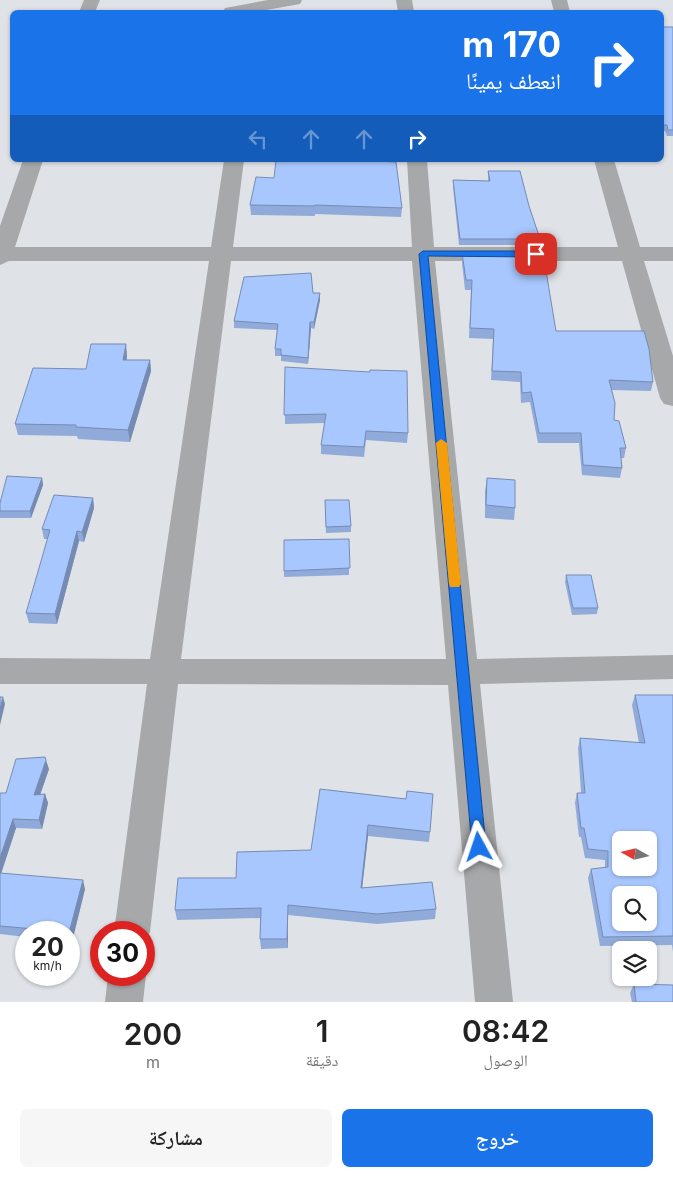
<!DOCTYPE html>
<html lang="ar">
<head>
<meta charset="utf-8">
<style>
	:root { --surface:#fff; --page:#f6f6f6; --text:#222; --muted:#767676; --accent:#1a73e8 }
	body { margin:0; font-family:Inter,"Noto Naskh Arabic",sans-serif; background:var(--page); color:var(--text); direction:rtl; height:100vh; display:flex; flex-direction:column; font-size:19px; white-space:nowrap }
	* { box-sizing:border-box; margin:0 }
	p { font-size:16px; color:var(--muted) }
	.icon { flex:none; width:28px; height:28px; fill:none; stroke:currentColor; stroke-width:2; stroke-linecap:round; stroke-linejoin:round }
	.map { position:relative; height:1002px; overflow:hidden; direction:ltr }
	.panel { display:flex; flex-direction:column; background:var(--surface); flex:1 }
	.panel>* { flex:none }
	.hud { position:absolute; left:10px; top:10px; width:654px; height:152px; border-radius:8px; box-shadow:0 1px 4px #0004; direction:rtl; background:#1a73e8; color:#fff; overflow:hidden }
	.needle { width:32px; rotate:278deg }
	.controls { position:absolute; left:612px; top:831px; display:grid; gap:10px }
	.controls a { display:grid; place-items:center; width:45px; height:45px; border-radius:8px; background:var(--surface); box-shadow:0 1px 4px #0004; font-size:25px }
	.speed { position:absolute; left:15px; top:921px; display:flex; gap:10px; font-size:25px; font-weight:700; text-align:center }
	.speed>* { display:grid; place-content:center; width:65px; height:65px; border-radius:50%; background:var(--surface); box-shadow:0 1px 4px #0004; line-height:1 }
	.speed small { font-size:12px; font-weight:400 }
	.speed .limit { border:8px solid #d22; background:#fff; color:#111 }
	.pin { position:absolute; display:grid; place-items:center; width:42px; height:42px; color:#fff; margin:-21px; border-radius:10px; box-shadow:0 2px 8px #0006 }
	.me { position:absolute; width:55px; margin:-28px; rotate:355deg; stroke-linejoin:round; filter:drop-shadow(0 0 4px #0008) }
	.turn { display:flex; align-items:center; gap:18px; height:105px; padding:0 20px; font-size:22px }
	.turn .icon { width:65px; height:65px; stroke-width:2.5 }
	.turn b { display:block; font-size:35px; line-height:42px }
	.lanes { display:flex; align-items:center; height:48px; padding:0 20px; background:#0003; justify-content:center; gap:25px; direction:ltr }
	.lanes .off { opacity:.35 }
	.eta { display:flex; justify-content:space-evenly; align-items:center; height:85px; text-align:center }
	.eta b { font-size:30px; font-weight:600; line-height:35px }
	.button { display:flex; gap:10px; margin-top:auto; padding:10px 20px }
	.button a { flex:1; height:58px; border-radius:8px; background:var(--accent); color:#fff; font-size:20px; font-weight:600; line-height:58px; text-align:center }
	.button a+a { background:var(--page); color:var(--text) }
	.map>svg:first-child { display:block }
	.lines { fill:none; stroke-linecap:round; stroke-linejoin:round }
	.street { fill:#a7a8aa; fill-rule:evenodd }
	.wall { fill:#90abda }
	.shaded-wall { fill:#768bb2 }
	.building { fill:#a8c7fe; stroke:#768bb2; fill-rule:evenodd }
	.route { fill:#1a73e8; stroke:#114b97 }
	.slow { fill:#f59e0b }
</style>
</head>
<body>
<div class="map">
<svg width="673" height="1002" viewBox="0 0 673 1002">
	<rect width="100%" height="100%" fill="#dfe2e7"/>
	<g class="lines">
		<!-- street -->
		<g class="street">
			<path d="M84,0h16l-5,12h-16z"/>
			<path d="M268,0h34l-2,4 -45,8h-32l2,-4z"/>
			<path d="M396,0h16l2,12h-16z"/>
			<path d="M551,0h16l3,12h-16z"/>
			<path d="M23,160h20l-28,87h196l13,-87h20l-11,87h179l-5,-87h20l7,87h184l-24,-87h20l26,87h33v14h-29l29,95v50l-9,-2 -4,-6 -38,-137h-187l42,398 196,-4v24l-193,5 33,318h-38l-27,-317 -270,-1 -28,248 -6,13v-13h-30l33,-248h-147v-26l150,1 59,-398h-200l-9,4v-39zM231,261h181l34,398h-265z"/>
			<path d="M144,970l2,5 -3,27h-38l3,-27h36z"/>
		</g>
	</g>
	<!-- wall -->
	<g class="wall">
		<path d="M661,27h12v109h-6l-2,-5h-4z"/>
		<path d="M488,171l41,35 11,33 -1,6h-80l-6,-58v-7l35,1z"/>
		<path d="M274,178l128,30 -1,9 -86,-3v2l-64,-1 -1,-10z"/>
		<path d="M462,253l94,78 97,51 -2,9 -39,-1 2,30 12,28 -2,10h-3l1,10 -2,10 -38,-3 -3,-32h-41l-8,-41 -9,1 -1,-21 -29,-2 2,-41 -24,-1 2,-48h-6l-3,-27z"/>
		<path d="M313,293l7,7 -6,29 -3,-1 -3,36 -27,-3v-5h-6v-7l2,-19 -43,-2v-7z"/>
		<path d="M127,355v5h23l1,11 -21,71 -52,-3 -1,-3 -59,-1 -3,-11 71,-55z"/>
		<path d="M285,367l123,66 -1,10 -41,-3 -2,17 -43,-3v-9l4,-22 -40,1z"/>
		<path d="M42,478l1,7 -12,33h-31v-15z"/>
		<path d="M487,478l28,30 -1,12 -29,-2v-27z"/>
		<path d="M93,498l1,10 -10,34 -5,-1 -22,83 -28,-1 -3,-10 22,-74h-4l-2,-10z"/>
		<path d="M325,500l26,26v6l-25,1z"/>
		<path d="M349,539v36l-65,2v-6z"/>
		<path d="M566,575l32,33 -1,6 -25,1 -7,-33z"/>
		<path d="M635,695h38v257l-1,-7 -72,1 -12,-68 3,-9 14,-1v-8l-20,-2 -4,-21h-2l-4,-34 2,-10h4l-3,-45 2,-10 59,5 -7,-38z"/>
		<path d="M49,769l-9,25h5l3,9 -6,26 -26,-1 -15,45 84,16 -13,53 -3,-1v-9h-43v5l-26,-3v-141h6z"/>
		<path d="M406,799l24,33 -1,10 -61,-6 -6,52 74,21 -1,10 -58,5 -89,-9v33l-27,1 -1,-10v-21l-83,2 -2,-10 61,-32 75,-28z"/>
		<path d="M634,984l39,18h-41l-2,-9z"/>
	</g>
	<!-- shaded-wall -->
	<g class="shaded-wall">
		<path d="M320,293v7l-6,29v-7z"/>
		<path d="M310,322l1,6 -3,36v-6z"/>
		<path d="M126,344l1,11 -2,16 -2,-11z"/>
		<path d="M150,360l1,11 -21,71 -2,-12z"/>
		<path d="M42,478l1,7 -12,33 -1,-7z"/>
		<path d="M93,498l1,10 -10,34 -2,-10z"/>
		<path d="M77,531l2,10 -22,83 -2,-10z"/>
		<path d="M3,697l2,7 -5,21v-16z"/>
		<path d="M46,760l3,9 -12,35 -3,-9z"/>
		<path d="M45,794l3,9 -6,26 -3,-9z"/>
		<path d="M13,819l3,9 -16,49v-19z"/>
		<path d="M368,825v11l-7,62v-10z"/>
		<path d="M83,880l2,9 -13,53 -3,-9z"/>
		<path d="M288,905v43l-1,-9z"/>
	</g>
	<!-- building -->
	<g class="building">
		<path d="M661,27h12v103h-5l-1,-5h-6z"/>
		<path d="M276,160h83l37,2 6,46 -87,-3v1l-65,-1 6,-28 18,1z"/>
		<path d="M488,171h32l9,35 11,33h-80l-7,-59 37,1z"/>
		<path d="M462,253h81l13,78h88l5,18 4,33 -44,-2 6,23 -1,17 5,1 7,27h-6l2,20 -39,-3 -2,-32h-42l-8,-41 -9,1 -1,-21 -29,-1 2,-42 -24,-1 2,-48h-6z"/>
		<path d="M311,273l2,20h7l-6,29h-4l-2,36 -27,-3v-6h-6l3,-25 -44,-3 10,-44z"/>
		<path d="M91,344h35l-3,16h27l-22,70 -52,-3v-2l-61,-1 18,-56 53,1z"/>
		<path d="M285,367l85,5v-2l37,1 1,62 -42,-2 -2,16 -43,-2 5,-31 -42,1z"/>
		<path d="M7,476l35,2 -12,33h-30v-8z"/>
		<path d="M487,478l28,2v28l-29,-3z"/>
		<path d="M54,495l39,3 -11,34 -5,-1 -22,83 -29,-1 24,-83 -8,-1z"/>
		<path d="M325,500h24l2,26 -25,1z"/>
		<path d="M349,539l1,29 -66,3v-31z"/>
		<path d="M566,575h25l7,33h-25z"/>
		<path d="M635,695h38v241l-70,1 -12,-68 17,-2v-16l-20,-2 -4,-21h-3l-4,-35h8l-5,-55 65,5zM621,840h28v28h-28zM621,895h28v27h-28z"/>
		<path d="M0,697h3l-3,12z"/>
		<path d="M45,757l1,3 -12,35 11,-1 -6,26 -26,-1 -13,39v-65h6l10,-34z"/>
		<path d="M320,789l86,10 1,-8 26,3 -3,38 -62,-7 -7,63 71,-6 4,27 -59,5 -89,-9 -1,34h-27l1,-31 -86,2 3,-32h58l1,-26 74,-2z"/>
		<path d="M0,873l83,7 -14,53v-1l-69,-6z"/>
		<path d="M634,984l39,1v17h-37z"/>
	</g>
	<!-- route -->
	<path class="route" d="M423,251h113l5,3 -5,3 -108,-1 58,591 -2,4 -5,2 -5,-2 -2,-4 -53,-593z"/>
	<!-- slow -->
	<path class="slow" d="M441,439l6,4 14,141 -2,3h-9l-1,-3 -13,-141z"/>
</svg>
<div class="controls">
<a><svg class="needle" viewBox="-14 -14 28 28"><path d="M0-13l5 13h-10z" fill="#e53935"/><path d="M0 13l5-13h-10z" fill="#767676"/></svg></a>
<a><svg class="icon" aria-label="search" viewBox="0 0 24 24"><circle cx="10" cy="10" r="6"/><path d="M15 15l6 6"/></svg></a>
<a><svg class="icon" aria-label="layers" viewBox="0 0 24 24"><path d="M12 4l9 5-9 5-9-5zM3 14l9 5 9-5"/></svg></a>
</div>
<div class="speed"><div>20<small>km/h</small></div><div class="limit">30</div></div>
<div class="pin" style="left:536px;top:254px;background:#d93025"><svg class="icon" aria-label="arrive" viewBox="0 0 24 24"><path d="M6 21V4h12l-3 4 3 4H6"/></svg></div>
<svg class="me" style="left:479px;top:847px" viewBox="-20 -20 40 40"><path d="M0-17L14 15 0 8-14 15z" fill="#1a73e8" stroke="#fff" stroke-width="4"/></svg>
<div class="hud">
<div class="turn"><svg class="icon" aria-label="right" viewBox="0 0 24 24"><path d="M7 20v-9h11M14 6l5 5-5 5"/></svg><div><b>170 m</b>انعطف يمينًا</div></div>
<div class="lanes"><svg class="icon off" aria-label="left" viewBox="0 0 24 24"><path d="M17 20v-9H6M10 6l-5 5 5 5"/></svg><svg class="icon off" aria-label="ahead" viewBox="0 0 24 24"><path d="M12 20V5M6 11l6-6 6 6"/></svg><svg class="icon off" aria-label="ahead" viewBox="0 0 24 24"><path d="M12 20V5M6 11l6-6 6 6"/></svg><svg class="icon" aria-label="right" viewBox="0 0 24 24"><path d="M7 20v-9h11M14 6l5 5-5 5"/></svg></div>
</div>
</div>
<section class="panel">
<div class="eta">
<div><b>08:42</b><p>الوصول</p></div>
<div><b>1</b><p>دقيقة</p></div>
<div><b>200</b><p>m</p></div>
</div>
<div class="button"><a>خروج</a><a>مشاركة</a></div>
</section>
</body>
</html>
